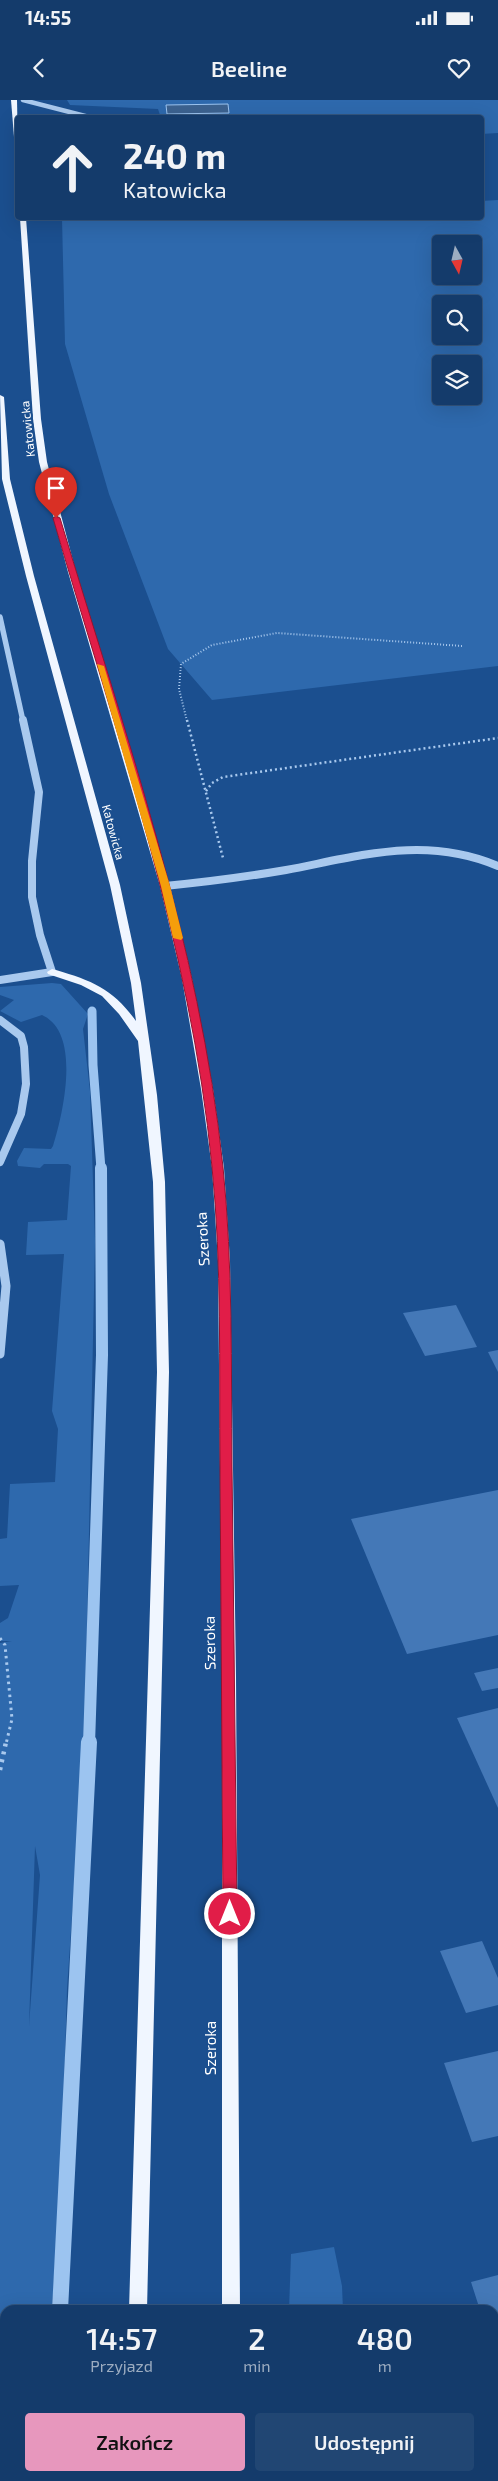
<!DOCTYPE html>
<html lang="pl">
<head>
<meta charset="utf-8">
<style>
	:root { --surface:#143b6b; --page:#214673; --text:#f1f3f6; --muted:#9dadc1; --line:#33557e; --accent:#e797bd }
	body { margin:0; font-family:"Exo 2",sans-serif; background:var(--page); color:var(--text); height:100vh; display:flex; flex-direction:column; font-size:19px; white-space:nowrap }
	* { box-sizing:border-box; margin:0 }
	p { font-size:16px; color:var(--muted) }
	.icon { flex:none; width:28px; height:28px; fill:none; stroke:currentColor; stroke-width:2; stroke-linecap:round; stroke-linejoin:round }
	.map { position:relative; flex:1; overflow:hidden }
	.details { position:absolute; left:0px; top:2205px; width:499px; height:176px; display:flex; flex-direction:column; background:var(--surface); border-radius:15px 15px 0 0; box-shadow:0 5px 20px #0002,0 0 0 1px var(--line) }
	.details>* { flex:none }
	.hud { position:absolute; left:15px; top:15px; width:469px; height:105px; border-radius:5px; box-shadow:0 5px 20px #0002,0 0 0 1px var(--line); background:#143b6b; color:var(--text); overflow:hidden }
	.needle { width:32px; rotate:172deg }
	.fabs { position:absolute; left:432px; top:135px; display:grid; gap:10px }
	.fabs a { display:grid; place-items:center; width:50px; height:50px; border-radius:5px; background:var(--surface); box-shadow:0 5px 20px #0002,0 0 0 1px var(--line); font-size:25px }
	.pin { position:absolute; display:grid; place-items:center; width:42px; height:42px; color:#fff; margin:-51px -21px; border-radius:50% 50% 50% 0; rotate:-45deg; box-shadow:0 0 5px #0007 }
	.pin .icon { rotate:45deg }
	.me { position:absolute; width:55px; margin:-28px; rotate:0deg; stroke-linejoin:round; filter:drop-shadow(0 0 4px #0008) }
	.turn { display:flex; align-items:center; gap:18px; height:105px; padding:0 25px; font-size:22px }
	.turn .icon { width:65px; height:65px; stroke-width:2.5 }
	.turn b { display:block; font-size:35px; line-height:42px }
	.eta { display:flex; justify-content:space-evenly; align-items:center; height:85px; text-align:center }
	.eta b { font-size:30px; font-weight:600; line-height:35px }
	.button { display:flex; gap:10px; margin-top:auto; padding:10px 25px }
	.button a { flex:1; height:58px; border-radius:5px; background:var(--accent); color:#111; font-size:20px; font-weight:600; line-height:58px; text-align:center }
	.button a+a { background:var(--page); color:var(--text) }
	.status { display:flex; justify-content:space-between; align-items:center; height:35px; padding:0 25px; background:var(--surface); direction:ltr }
	.status svg { height:14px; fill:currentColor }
	header { display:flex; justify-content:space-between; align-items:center; height:65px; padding:0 25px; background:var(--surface); font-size:22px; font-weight:600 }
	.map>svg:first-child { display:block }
	.green { fill:#2e69ad; fill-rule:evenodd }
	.water { fill:#3c6290; stroke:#9cc4f0 }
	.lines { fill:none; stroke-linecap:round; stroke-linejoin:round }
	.stream-far2 { stroke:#9cc4f0; stroke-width:9 }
	.stream-far1 { stroke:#9cc4f0; stroke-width:12 }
	.stream { stroke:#9cc4f0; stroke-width:16 }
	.building { fill:#4478b7 }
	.path-far3 { stroke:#a9c9ee; stroke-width:2; stroke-dasharray:1 2; stroke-linecap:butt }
	.path-far2 { stroke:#a9c9ee; stroke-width:2.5; stroke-dasharray:2 3; stroke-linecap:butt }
	.path-far1 { stroke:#a9c9ee; stroke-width:3; stroke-dasharray:2.5 4; stroke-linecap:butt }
	.path { stroke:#a9c9ee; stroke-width:4.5; stroke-dasharray:3 5; stroke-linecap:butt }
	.minor-far3 { stroke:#a9c9ee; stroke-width:4.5 }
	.minor-far2 { stroke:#a9c9ee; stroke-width:5.5 }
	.minor-far1 { stroke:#a9c9ee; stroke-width:8 }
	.minor { stroke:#a9c9ee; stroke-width:9 }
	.major { fill:#f0f6ff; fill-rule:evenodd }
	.route { fill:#e11d48; stroke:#92132f }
	.slow { fill:#f59e0b }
	.labels { text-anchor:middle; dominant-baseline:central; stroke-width:4; stroke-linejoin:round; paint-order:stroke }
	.far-street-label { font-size:12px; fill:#fff; stroke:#1b4f8f }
	.street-label { font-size:15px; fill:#fff; stroke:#1b4f8f }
</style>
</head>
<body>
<div class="status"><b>14:55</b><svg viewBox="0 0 49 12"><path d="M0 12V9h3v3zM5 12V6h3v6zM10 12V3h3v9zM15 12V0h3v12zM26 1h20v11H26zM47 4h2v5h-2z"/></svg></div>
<header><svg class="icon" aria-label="back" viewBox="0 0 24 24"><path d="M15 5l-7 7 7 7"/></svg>Beeline<svg class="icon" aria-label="heart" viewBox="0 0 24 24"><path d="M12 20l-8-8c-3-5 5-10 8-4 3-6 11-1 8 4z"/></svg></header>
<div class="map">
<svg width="498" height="2381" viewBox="0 0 498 2381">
	<rect width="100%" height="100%" fill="#1b4f8f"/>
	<!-- green -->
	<g class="green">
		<path d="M67,0h431v33l-17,1v-16h-320l-3,-9 -88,-4z"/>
		<path d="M498,100v466l-286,34 -44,-51 -59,-155 -44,-150 -3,-126h419v-17zM441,144h33v32h-33zM441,204h33v32h-33zM441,264h33v32h-33z"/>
		<path d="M52,883l9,1 27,30 -5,15 7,62 5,151 -10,484 -18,263 -4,137 -11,184h-47v166h38v5h-43v-838l12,-2h-12v-18l8,-5 11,-33 -19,1v-47l7,-1 3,-54 45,-2 3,-53 -6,-18 12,-157 -38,1 2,-33 39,-2 4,-54 -3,-2h-24l-4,4 -22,-2 -1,-5 7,-13 27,1 2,-3c10,-33 29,-113 -11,-131l-21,7 -21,-11 14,-11 -14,-5v-8zM35,1746l5,29 -11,151z"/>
		<path d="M334,2147l8,39 1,24h-54l2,-56z"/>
		<rect x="288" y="2376" width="57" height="5"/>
	</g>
	<!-- water -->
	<path class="water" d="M228,4l1,9 -62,1 -1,-9z"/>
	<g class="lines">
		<!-- stream-far2 -->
		<path class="stream-far2" d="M92,911l1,54 8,104"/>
		<!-- stream-far1 -->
		<path class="stream-far1" d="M89,1644l13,-389 -1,-187"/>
		<!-- stream -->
		<g class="stream">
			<path d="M60,2210l29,-568"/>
			<path d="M52,2376v5"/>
		</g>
	</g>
	<!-- building -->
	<g class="building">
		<path d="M456,1205l21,42 -52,9 -22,-43z"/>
		<path d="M498,1250v22l-10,-20z"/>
		<path d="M498,1390v145l-91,19 -56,-135z"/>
		<path d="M498,1568v20l-16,3 -8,-18z"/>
		<path d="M498,1608v100l-41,-90z"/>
		<path d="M482,1841l16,37v27l-32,8 -26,-62z"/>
		<path d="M498,1951v85l-26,6 -28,-79z"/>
		<path d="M498,2175v40l-4,1v-6h-14l-9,-28z"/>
		<path d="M498,2324v57h-15l-2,-5h13v-50z"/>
	</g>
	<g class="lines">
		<!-- path-far3 -->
		<path class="path-far3" d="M187,621l-8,-32 2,-25 31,-19 65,-12 185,13"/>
		<!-- path-far2 -->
		<g class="path-far2">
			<path d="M187,620l36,138"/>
			<path d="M206,691l6,-8 11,-6 275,-39"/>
		</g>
		<!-- path-far1 -->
		<path class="path-far1" d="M0,1538l5,7 7,74 -6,25"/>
		<!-- path -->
		<path class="path" d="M0,1670l6,-28"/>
		<!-- minor-far3 -->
		<path class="minor-far3" d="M23,0l70,18"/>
		<!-- minor-far2 -->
		<path class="minor-far2" d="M0,517l23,104"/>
		<!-- minor-far1 -->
		<g class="minor-far1">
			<path d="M165,786c41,-4 80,-9 121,-16 74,-14 139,-35 212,-4"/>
			<path d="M0,880l52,-8 -12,-37 -8,-38v-36l7,-69 -16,-72"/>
			<path d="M0,920l21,16 3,11 2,37 -5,30 -21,48"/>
		</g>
		<!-- minor -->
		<path class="minor" d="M0,1144l6,42 -6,68"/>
		<!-- major -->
		<g class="major">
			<path d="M11,0h6l1,51 -3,-2z"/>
			<path d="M20,118h6l15,201 6,43 29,110 94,314 22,93 21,110 11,79 6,93 6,416 4,633h-18v-633l-4,-416 -6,-93 -11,-79 -19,-110 -22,-93 -92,-314 -29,-110 -6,-43z"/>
			<path d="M0,295l4,2 6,82 24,97 86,309 21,98 16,112 8,87 4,190 -22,938h-18l28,-938 -4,-190 -15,-141 -19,-27 -17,-18 -21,-11 -33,-11 -1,-2 5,-3 4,1c37,11 57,19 80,51l-5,-38 -21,-98 -84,-309 -24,-97z"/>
			<path d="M121,2376h20l-1,5h-20z"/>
			<rect x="221" y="2376" width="20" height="5"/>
		</g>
	</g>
	<!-- route -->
	<path class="route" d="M56,416l4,2c64,213 140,426 163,649 10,99 8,199 9,299 2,149 3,299 5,448l-2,5 -5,2 -5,-2 -2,-5c-1,-149 -2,-299 -3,-448 -1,-100 2,-200 -8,-299 -21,-222 -97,-436 -159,-649z"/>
	<!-- slow -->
	<path class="slow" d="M97,564l7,2 66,220 13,52 -2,2 -8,-2 -12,-52z"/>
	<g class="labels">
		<!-- far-street labels -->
		<g class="far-street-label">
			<text transform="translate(27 329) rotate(-96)">Katowicka</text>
			<text transform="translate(114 732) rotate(75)">Katowicka</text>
		</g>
		<!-- street labels -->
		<g class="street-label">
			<text transform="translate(202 1139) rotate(-93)">Szeroka</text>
			<text transform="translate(209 1543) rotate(-91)">Szeroka</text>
			<text transform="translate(210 1948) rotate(-90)">Szeroka</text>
		</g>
	</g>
</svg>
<div class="fabs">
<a><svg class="needle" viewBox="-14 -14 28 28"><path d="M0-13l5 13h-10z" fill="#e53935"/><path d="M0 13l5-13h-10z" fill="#9dadc1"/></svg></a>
<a><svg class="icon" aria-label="search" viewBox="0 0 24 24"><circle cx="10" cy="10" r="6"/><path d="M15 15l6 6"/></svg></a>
<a><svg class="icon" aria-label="layers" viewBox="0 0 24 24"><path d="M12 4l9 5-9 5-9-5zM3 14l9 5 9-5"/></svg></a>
</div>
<div class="pin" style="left:56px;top:418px;background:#d93025"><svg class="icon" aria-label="arrive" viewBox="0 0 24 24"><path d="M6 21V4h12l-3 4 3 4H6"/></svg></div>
<svg class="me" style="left:230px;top:1814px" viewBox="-20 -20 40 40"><circle r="17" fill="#e11d48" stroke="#fff" stroke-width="3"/><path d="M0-11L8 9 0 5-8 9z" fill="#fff"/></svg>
<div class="hud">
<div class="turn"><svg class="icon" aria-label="ahead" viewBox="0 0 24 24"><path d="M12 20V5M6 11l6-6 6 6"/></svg><div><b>240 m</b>Katowicka</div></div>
</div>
<section class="details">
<div class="eta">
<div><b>14:57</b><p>Przyjazd</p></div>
<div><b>2</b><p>min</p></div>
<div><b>480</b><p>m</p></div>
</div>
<div class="button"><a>Zakończ</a><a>Udostępnij</a></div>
</section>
</div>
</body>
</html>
